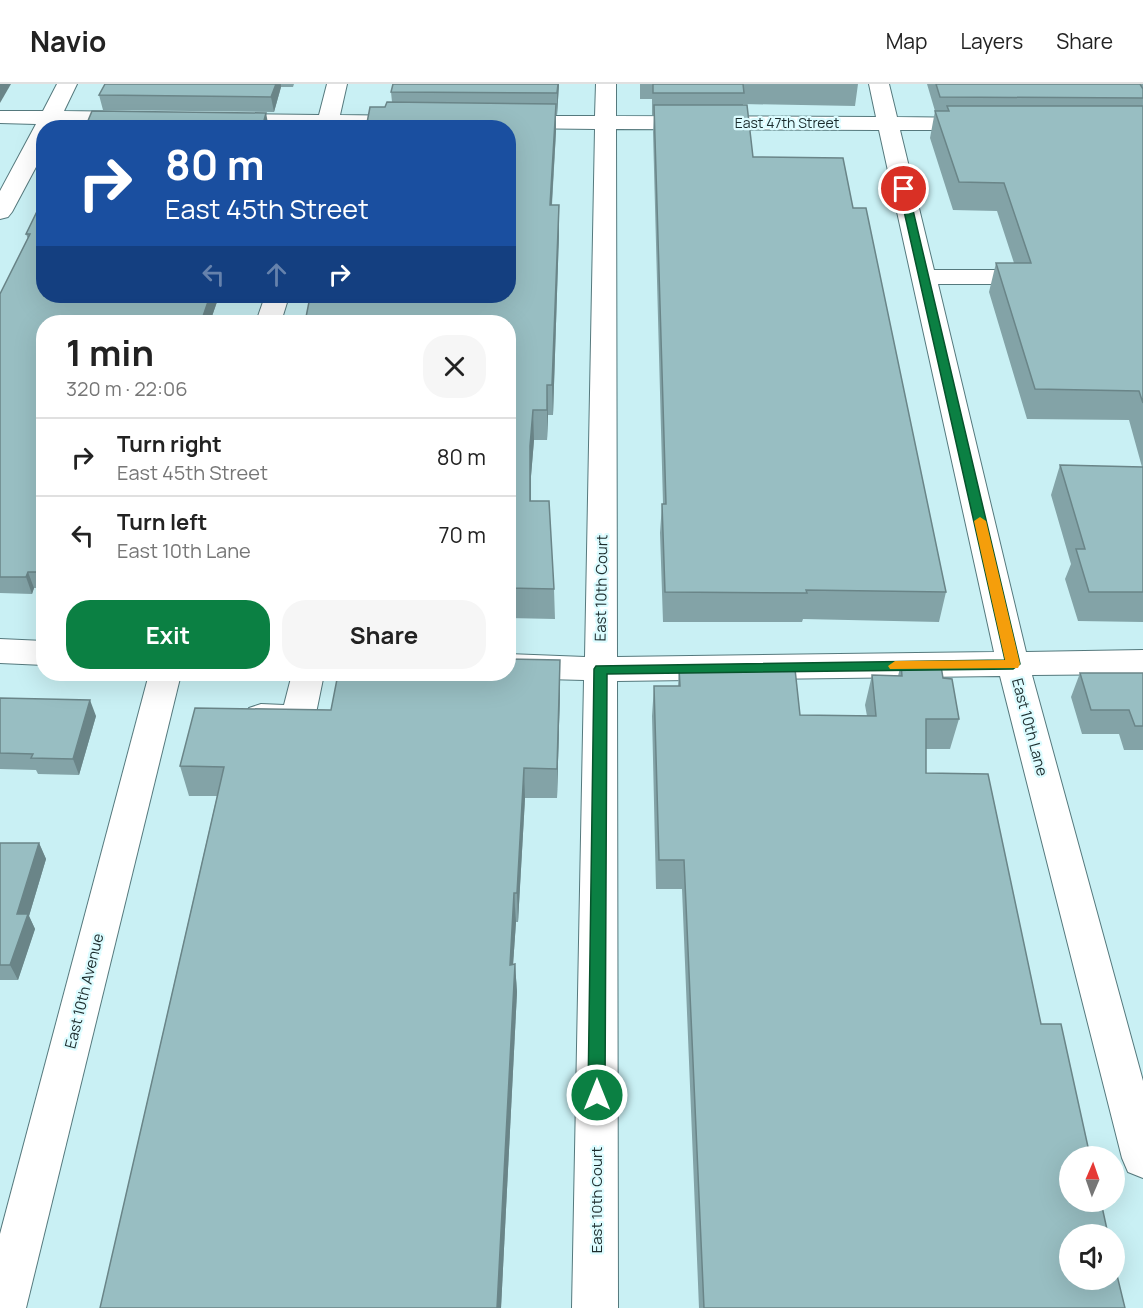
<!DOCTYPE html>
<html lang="en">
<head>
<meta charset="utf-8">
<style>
	:root { --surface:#fff; --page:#f6f6f6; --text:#222; --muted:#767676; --line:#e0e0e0; --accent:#0b8043 }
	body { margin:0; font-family:Manrope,sans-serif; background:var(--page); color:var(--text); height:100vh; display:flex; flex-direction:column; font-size:22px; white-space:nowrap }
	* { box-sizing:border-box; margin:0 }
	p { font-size:20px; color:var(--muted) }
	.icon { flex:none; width:33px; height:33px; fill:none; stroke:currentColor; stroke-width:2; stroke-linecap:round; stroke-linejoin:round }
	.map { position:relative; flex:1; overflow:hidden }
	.details { position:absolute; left:36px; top:231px; width:480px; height:366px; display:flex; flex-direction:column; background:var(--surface); border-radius:24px; box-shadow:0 6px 24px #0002 }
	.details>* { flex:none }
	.hud { position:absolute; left:36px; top:36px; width:480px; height:183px; border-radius:24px; box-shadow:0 6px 24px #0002; background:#1a4fa0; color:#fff; overflow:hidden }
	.needle { width:39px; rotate:2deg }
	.fabs { position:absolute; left:1059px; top:1062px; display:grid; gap:12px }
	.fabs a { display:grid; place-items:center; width:66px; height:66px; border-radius:50%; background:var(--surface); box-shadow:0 6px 24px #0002; font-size:30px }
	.pin { position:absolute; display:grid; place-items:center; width:51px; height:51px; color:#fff; margin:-26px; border:3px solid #fff; border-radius:50%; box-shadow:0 2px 6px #0007 }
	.me { position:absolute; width:66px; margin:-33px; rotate:0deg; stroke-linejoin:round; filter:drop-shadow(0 0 4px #0008) }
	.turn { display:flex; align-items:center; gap:21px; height:126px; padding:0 30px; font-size:27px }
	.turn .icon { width:78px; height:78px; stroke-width:2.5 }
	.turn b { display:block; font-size:42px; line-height:51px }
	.lanes { display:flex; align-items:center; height:57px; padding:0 30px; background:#0003; justify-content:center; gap:30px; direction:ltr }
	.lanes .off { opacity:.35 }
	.round { display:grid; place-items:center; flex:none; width:63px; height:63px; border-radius:24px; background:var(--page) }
	.summary { display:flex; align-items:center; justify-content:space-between; height:102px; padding:0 30px }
	h1 { font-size:36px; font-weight:700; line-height:45px }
	.primary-button { display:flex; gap:12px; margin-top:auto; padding:12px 30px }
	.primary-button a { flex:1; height:69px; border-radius:24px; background:var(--accent); color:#fff; font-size:24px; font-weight:700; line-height:69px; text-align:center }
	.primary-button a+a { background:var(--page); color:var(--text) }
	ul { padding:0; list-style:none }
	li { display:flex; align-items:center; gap:18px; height:78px; padding:0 30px; border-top:2px solid var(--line) }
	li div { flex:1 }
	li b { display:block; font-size:22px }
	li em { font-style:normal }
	header { display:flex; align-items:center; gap:36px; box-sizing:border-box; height:84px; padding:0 30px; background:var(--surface); border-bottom:2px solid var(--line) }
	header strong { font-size:28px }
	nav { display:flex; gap:33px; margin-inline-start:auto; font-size:21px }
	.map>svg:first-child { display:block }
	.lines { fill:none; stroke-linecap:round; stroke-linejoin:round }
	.minor-casing { stroke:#55797d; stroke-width:2 }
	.minor { fill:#fff; fill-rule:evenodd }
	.wall { fill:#83a3a7 }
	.shaded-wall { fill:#6a8588 }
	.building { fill:#98bec2; stroke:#6a8588; stroke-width:1.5 }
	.route { fill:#0b8043; stroke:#07532c; stroke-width:1.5 }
	.slow { fill:#f59e0b }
	.labels { text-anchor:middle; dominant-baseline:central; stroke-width:4.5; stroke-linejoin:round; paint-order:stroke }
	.far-street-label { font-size:14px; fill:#1c2c2d; stroke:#dcfcff }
	.street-label { font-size:15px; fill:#1c2c2d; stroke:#dcfcff }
</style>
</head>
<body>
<header>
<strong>Navio</strong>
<nav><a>Map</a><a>Layers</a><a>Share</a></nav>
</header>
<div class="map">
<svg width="1143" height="1224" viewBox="0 0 1143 1224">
	<rect width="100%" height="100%" fill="#c9f0f4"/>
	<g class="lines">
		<defs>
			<g id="minor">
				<path d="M57,0h20l-13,27 69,1 8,1 3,5 -3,5 -8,1h-75l-2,4h-12v24l-32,60 -4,5 -8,2v-28l36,-67 -36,-1v-12h43z"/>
				<path d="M327,0h20l-7,31 72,1 8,1 3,5 -7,6 -192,-2 -8,-1 -3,-5 3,-5 8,-1 95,1z"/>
				<path d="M596,0h20v32l260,1 -7,-33h20l8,33 79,1 8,1 3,5 -3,5 -8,1h-76l34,140h71l9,2 3,5 -3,5 -9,2h-67l88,368 117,-2v24l-111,1 111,406v97l-15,-6 -6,-14 -122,-482 -383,5 1,627h-46l12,-628 -76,-2 -12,-4h12v-20l77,3 10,-528 -83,-1 -8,-1 -3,-5 3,-5 8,-1h83zM616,45l263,1 115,522 -377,5z"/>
				<path d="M265,212h24l-8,26h-25z"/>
				<path d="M0,555l44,2v24l-44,-2z"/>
				<path d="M149,590h32l-155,634h-26v-74z"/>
				<path d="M292,590h32l-9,44 -5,9c-19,6 -42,5 -61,-1l-5,-9 5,-9 12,-4 23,1z"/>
			</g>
		</defs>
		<!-- minor casing -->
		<use href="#minor" class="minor-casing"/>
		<!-- minor -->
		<use href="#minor" class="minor"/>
	</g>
	<!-- wall -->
	<g class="wall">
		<path d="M105,0h189l-1,3h-12l-7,25 -171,-2 -4,-15z"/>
		<path d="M393,0h166l-2,31h-1v16l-4,74h7v28l-6,182h-5l-1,25h-13l-3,36v25l23,88 1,30 -47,-1v-296l-184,-20 61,-195 7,-5 -1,-10z"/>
		<path d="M640,0h218l-3,22 -112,-2v1l10,52 100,51 93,384 -7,30 -136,-3 -1,3h-139l-3,-89 2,-29h1l-10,-372 1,-17h-2v-16h-12z"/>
		<path d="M927,0h216v538l-65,-1 -13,-42 6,-15 -20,-69 9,-30 82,2 -13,-47 -102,-1 -38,-127 7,-29h18l-17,-52 -44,-1 -23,-72 5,-27z"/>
		<path d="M44,113l175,99 -9,26h-166v266h-10l-2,6 -32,-1v-299l28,-55 -2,-5z"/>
		<path d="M560,576v30l-3,108h-32l-7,124h-2l-3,43 2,-1 2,28 -16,316h-401l117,-512h-28l-9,-30 151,-56z"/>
		<path d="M901,580l42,14 16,41 -9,30h-24v24l115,251 84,284h-426l-17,-419h-26l-4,-173 2,-30h24l1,-18 121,47 67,1 -2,-11 7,-30 26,1z"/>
		<path d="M1080,589h63v77h-19l-5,-16h-37l-11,-37z"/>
		<path d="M0,614l96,18 -17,59 -41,-1 -2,-4 -36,-1z"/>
		<path d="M0,759h39l7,16 -17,57 6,13 -17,51h-18z"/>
	</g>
	<!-- shaded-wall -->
	<g class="shaded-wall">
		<path d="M0,0h11l-11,19z"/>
		<path d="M276,0h5v3l-7,25 -3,-15z"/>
		<path d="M558,0h1l-2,31v-22z"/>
		<path d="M556,20v27l-6,102v-28z"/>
		<path d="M266,29l3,15h-7z"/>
		<path d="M559,121v28l-6,182 -1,-30z"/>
		<path d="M210,212h9l-9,26h-9z"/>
		<path d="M547,301l1,30 -1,25z"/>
		<path d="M533,326l1,30 -3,36v55l-1,-85z"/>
		<path d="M28,488l6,16 -2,6 -6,-17z"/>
		<path d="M560,576v30l-3,108v-29z"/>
		<path d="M90,616l6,16 -17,59 -6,-16z"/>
		<path d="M524,684l1,30 -7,124 -1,-29z"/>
		<path d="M39,759l7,16 -17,57 6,13 -17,51 -8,-15 7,-51z"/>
		<path d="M514,809l2,29 -5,71 -1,-28z"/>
		<path d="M515,880l2,28 -16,316h-4z"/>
	</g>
	<!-- building -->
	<g class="building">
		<path d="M105,0h171l-5,13 -172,-2z"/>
		<path d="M393,0h165l-1,9 -166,-1z"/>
		<path d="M653,0h90l1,9h-91z"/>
		<path d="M936,0h204l3,5v9l-203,-1z"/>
		<path d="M387,18l169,2 -6,101h9l-7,180h-5v25h-14l-3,36v55h19l5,88 -46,-1v-266h-203l4,-20h15l2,-6h182v-168h-142l4,-21h15z"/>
		<path d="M654,21h93l6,52 90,1 10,50h13l80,384 -140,-2 1,3 -142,-1 -3,-88h4z"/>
		<path d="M947,22h196v297l-4,-12 -104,-2 -39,-126h35l-27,-80 -45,-1 -24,-71h14z"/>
		<path d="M92,27l174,2 -4,15h-177z"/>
		<path d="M44,113v99h166l-9,26h-157v250h-16l-2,5h-26v-283l30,-60h-4z"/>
		<path d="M1060,381l83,2v125h-54l-13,-43h9z"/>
		<path d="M508,575l52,1 -3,109 -33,-1 -7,125h-3l-4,72 5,-1 -18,344h-397l124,-541 -44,-1 15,-58 136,2 7,-36h170z"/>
		<path d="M901,580l40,2 2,12 9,1 7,40h-33v54l62,1 53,250h20l29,132h-20v46h31l7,32h-38v46h44v-17l11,45h-421l-20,-448h-25l-5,-174h26l-1,-18 116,1 5,46 76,1 -4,-41 30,1z"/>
		<path d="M1080,589h63v53h-8l-6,-16h-38z"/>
		<path d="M0,614l90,2 -17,59 -42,-1 2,-4 -33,-1z"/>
		<path d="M0,759h39l-22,71h11l-18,51h-10z"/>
	</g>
	<!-- route -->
	<path class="route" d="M904,102l4,3 112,475 -7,5 -406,5 -2,421 -2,6 -6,2 -6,-2 -3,-6 6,-426 2,-3 409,-6 -106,-471z"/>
	<!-- slow -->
	<path class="slow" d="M980,433l6,4 34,143 -2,4 -128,1 -2,-3 7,-5 110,-1 -31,-139z"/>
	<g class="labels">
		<!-- far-street labels -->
		<g class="far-street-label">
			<text x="787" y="38">East 47th Street</text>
		</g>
		<!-- street labels -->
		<g class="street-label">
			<text transform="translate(601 504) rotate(-89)">East 10th Court</text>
			<text transform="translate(1030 643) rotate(75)">East 10th Lane</text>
			<text transform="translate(84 907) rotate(-76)">East 10th Avenue</text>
			<text transform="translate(596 1116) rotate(-90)">East 10th Court</text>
		</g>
	</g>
</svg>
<div class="fabs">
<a><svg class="needle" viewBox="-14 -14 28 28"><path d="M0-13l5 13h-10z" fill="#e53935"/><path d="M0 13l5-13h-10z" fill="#767676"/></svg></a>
<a><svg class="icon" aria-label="sound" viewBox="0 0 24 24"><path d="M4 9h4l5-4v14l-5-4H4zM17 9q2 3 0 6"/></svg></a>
</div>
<div class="pin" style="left:904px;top:105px;background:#d93025"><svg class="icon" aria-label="arrive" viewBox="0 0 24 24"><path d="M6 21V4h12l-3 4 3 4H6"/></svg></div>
<svg class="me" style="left:597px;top:1011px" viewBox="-20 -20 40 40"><circle r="17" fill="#0b8043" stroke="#fff" stroke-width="3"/><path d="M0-11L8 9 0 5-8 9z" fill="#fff"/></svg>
<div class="hud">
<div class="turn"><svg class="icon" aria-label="right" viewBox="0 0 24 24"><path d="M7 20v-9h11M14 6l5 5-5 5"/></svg><div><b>80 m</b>East 45th Street</div></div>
<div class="lanes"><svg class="icon off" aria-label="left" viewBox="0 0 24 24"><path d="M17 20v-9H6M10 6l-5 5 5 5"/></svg><svg class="icon off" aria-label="ahead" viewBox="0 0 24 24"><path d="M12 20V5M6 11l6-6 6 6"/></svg><svg class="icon" aria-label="right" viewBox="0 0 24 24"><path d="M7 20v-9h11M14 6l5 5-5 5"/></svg></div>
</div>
<section class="details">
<div class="summary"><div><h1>1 min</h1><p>320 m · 22:06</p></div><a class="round"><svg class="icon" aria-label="close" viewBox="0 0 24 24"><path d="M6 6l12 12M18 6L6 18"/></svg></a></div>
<ul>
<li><svg class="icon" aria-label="right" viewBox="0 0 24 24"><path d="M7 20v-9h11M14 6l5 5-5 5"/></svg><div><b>Turn right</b><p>East 45th Street</p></div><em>80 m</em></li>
<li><svg class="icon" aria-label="left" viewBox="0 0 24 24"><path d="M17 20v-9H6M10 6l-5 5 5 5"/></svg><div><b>Turn left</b><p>East 10th Lane</p></div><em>70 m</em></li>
</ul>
<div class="primary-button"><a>Exit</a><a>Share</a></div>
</section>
</div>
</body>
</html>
